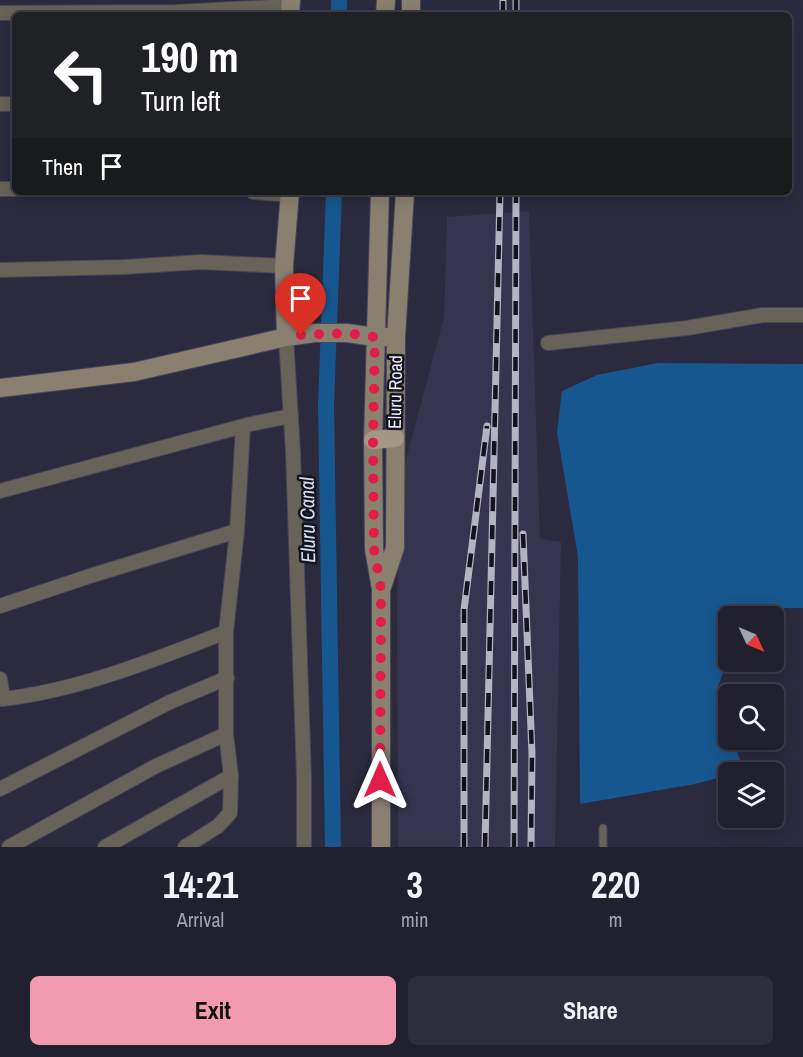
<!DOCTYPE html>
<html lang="en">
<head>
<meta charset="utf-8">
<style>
	:root { --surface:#21202f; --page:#2d2d3b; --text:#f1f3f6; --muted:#a2a3aa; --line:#3e3e4b; --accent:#f29aaf }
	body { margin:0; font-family:"Archivo Narrow",sans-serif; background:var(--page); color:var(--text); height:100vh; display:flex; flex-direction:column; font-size:22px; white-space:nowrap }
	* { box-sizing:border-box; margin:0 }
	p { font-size:20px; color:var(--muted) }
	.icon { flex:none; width:33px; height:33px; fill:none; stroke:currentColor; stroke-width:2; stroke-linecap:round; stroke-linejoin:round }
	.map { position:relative; height:847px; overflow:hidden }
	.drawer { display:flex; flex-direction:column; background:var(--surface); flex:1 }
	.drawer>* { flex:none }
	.top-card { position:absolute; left:12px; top:12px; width:780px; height:183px; border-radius:9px; box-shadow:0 3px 15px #0003,0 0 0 2px var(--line); background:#202124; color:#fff; overflow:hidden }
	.needle { width:39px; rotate:134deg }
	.tools { position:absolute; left:718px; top:606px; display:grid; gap:12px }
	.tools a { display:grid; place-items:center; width:66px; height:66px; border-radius:9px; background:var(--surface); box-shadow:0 3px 15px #0003,0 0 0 2px var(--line); font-size:30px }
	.pin { position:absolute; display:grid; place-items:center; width:51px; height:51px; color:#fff; margin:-62px -26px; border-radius:50% 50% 50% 0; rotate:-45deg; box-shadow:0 0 6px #0007 }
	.pin .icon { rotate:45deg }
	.me { position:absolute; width:66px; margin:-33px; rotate:0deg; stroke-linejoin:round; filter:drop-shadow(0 0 4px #0008) }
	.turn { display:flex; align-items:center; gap:21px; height:126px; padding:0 30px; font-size:27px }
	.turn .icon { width:78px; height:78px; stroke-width:2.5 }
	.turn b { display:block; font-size:42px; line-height:51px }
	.then { display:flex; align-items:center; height:57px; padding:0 30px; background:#0003; gap:12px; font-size:22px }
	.eta { display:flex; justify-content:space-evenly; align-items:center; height:102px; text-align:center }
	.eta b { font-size:36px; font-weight:700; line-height:42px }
	.cta { display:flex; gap:12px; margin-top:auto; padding:12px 30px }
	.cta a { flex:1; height:69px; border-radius:9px; background:var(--accent); color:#111; font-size:24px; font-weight:700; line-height:69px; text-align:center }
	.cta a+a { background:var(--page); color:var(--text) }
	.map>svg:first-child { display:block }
	.built { fill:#36344f }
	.water { fill:#17578f }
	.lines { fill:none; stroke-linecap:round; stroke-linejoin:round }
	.canal { stroke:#17578f; stroke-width:16 }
	.lane-casing { stroke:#47465a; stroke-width:9 }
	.street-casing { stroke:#47465a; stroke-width:16 }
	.secondary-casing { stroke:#47465a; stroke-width:20 }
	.primary-casing { stroke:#47465a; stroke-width:20 }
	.lane { stroke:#686359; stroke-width:7 }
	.street { stroke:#686359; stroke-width:14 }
	.secondary { stroke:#8a8070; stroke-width:18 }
	.primary { stroke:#a39783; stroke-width:18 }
	.rail-casing { stroke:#b4b3c3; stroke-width:7 }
	.rail { stroke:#15141e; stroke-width:4.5; stroke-dasharray:14; stroke-linecap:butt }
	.route { stroke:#e11d48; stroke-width:10; stroke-dasharray:0 18 }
	.labels { text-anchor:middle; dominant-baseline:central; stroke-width:5; stroke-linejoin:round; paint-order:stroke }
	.street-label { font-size:18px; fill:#f0f0fe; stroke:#15141e }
	.water-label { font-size:20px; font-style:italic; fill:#d3e2f3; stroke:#15141e }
</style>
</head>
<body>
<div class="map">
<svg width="803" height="847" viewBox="0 0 803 847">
	<rect width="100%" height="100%" fill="#2c2a3f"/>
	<!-- built -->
	<path class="built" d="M529,211l11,328 21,3 -6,305h-157l-1,-245 4,-124 43,-161 3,-100z"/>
	<!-- water -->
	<path class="water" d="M658,363l145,1v244h-54l-4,8h-16v41l-12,32 12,38v13h4l11,31 -15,1v3l-34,9 -115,20 -2,-247 -21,-125 5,-41 35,-16z"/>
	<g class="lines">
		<!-- canal -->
		<g class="canal">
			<path d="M339,15v-15"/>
			<path d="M333,847l-7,-442 8,-213"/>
		</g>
		<defs>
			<path id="lane" d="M603,828v19"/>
			<g id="street">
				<path d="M0,13l176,-1 115,-6"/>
				<path d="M0,104h15"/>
				<path d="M0,189h15"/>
				<path d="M253,192l37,3"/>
				<path d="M0,270l124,-3 77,-5 83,4"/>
				<path d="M286,337l7,115 11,326v69"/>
				<path d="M548,343l139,-15 76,-13h40"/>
				<path d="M0,491l251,-67 40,-8"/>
				<path d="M0,606l93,-31 144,-44"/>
				<path d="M0,679l3,20h-3"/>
				<path d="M3,699c77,-9 151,-39 223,-67"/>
				<path d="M0,789l170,-87 57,-24"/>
				<path d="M9,847l147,-81 70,-32"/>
				<path d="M105,847l126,-71"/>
				<path d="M185,847l33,-21 12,-13 1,-37 -5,-42v-102l11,-101 6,-103"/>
			</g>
			<g id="secondary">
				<path d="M290,15l1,-15"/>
				<path d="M385,15l1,-15"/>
				<path d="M411,15v-15"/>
				<path d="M380,192l-7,248 1,109 7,40v258"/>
				<path d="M286,337l-2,-71 6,-74"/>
				<path d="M0,388l134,-16 152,-35 29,-4h32l28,4h21"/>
				<path d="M382,587l13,-39 1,-211 9,-145"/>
			</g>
			<path id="primary" d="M373,440l22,-2"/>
		</defs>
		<!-- lane casing -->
		<use href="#lane" class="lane-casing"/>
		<!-- street casing -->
		<use href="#street" class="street-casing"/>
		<!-- secondary casing -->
		<use href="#secondary" class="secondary-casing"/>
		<!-- primary casing -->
		<use href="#primary" class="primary-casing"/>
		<!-- lane -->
		<use href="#lane" class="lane"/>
		<!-- street -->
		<use href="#street" class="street"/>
		<!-- secondary -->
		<use href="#secondary" class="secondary"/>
		<!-- primary -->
		<use href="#primary" class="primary"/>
		<defs>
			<g id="rail">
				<path d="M516,0v15"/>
				<path d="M503,15v-15"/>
				<path d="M523,534l9,220 -1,93"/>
				<path d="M464,847v-237l23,-184"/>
				<path d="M485,847l15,-655"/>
				<path d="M514,847l2,-655"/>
			</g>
		</defs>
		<!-- rail casing -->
		<use href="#rail" class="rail-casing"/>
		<!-- rail -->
		<use href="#rail" class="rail"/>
	</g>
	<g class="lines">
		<!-- route -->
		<path class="route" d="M301,335l46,-2 28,4 -2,103 1,109 7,40 -1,191"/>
	</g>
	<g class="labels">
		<!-- street labels -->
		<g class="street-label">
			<text transform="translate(395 392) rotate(-89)">Eluru Road</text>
		</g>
		<!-- water labels -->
		<g class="water-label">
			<text transform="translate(307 520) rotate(-91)">Eluru Canal</text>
		</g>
	</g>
</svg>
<div class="tools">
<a><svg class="needle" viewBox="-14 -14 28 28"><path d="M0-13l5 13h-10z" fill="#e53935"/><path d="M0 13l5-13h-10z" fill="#a2a3aa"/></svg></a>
<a><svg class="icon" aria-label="search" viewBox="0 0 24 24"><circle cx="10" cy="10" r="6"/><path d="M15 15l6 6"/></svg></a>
<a><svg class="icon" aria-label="layers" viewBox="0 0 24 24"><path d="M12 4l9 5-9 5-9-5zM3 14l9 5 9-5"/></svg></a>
</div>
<div class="pin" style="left:301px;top:335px;background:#d93025"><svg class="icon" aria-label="arrive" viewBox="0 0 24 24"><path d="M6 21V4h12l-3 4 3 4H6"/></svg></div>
<svg class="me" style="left:380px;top:780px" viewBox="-20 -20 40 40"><path d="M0-17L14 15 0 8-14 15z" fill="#e11d48" stroke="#fff" stroke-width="4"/></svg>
<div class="top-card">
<div class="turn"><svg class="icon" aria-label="left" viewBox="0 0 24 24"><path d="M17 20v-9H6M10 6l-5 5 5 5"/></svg><div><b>190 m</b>Turn left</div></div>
<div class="then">Then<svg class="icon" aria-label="arrive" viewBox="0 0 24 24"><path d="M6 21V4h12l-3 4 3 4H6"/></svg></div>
</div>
</div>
<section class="drawer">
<div class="eta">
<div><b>14:21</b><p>Arrival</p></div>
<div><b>3</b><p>min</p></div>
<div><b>220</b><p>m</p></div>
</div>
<div class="cta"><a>Exit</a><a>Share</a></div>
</section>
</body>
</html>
